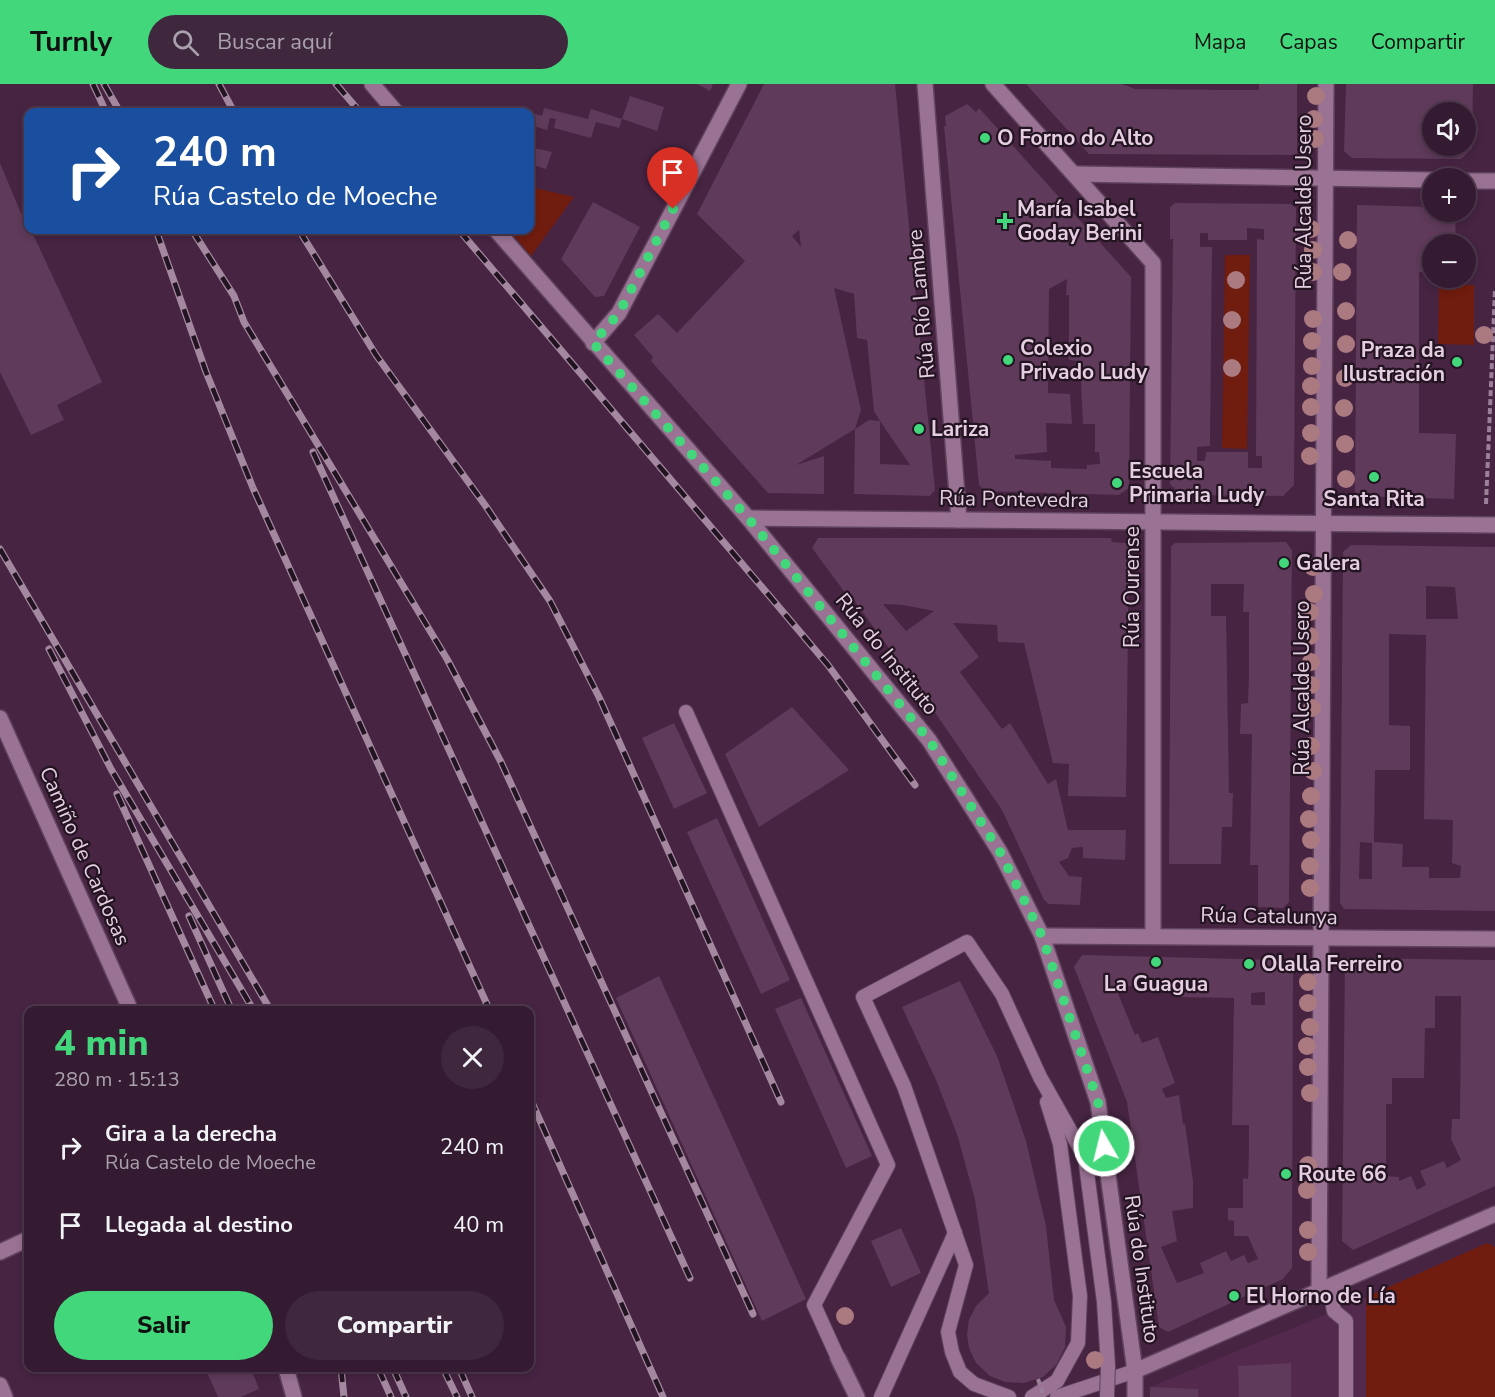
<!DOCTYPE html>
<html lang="es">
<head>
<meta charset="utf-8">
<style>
	:root { --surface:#341b32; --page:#3f283e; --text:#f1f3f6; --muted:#a9a1ac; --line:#4e394d; --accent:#43d77b }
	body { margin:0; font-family:"Nunito Sans",sans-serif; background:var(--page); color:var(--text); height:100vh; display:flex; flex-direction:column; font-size:22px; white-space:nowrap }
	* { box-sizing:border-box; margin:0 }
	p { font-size:20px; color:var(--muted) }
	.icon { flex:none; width:33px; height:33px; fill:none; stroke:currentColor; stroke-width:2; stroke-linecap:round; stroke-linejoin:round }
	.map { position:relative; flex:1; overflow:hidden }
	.details { position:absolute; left:24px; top:922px; width:510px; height:366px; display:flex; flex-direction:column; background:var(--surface); border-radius:12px; box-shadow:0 3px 9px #0003,0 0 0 2px var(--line) }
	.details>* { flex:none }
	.banner { position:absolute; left:24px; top:24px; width:510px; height:126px; border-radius:12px; box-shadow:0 3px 9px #0003,0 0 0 2px var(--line); background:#1a4fa0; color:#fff; overflow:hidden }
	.fabs { position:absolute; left:1422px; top:18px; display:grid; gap:12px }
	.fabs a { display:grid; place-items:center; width:54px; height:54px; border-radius:50%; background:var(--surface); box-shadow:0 3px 9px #0003,0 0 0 2px var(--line); font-size:30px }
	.pin { position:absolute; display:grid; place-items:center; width:51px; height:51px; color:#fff; margin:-62px -26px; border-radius:50% 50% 50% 0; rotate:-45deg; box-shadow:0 0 6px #0007 }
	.pin .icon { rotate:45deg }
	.me { position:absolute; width:66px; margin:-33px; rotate:352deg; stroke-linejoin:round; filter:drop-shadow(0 0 4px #0008) }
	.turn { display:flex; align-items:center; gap:21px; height:126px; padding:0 30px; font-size:27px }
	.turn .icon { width:78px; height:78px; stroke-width:2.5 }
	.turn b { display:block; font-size:42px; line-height:51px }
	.round { display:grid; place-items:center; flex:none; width:63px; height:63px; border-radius:32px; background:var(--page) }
	.headline { display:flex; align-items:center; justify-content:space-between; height:102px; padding:0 30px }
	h1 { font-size:36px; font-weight:800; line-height:45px; color:var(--accent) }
	.cta { display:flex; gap:12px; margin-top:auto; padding:12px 30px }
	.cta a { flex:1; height:69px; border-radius:36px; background:var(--accent); color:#111; font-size:24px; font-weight:800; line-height:69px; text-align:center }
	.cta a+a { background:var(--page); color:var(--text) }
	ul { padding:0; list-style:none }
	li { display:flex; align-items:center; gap:18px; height:78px; padding:0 30px }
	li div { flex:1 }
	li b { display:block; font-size:22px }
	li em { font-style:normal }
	header { display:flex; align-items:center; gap:36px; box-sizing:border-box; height:84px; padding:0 30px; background:var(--accent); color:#111 }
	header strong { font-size:28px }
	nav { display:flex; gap:33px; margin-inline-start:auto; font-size:21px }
	.search { width:420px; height:54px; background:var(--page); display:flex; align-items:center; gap:15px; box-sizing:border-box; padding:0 21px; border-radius:33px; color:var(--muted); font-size:22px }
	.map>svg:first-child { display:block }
	.built { fill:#532a4e }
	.green { fill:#701c0e }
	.building { fill:#5f3a5a; fill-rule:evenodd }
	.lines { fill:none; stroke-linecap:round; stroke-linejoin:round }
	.lane-casing { stroke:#5f425c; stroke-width:16 }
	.street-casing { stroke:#5f425c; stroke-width:18 }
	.path { stroke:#9c8098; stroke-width:4; stroke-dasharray:6 3; stroke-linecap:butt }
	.lane { stroke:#9a7294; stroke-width:14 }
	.street { stroke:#9a7294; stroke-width:15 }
	.rail-casing { stroke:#a488a0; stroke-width:7 }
	.rail { stroke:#231421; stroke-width:4.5; stroke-dasharray:14; stroke-linecap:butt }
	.lane-bridge-casing { stroke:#5f425c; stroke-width:16; stroke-linecap:butt }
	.path-bridge { stroke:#9c8098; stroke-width:4; stroke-dasharray:6 3; stroke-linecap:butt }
	.lane-bridge { stroke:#9a7294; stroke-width:14 }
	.tree { fill:#ab7980 }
	.route { stroke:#43d77b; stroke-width:10; stroke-dasharray:0 18 }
	.poi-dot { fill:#43d77b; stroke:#231421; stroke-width:2 }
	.labels { text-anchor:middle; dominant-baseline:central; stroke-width:4.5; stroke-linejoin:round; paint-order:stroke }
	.poi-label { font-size:21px; font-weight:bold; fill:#e5cee1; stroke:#231421; text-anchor:start }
	.street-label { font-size:21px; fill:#e5cee1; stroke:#231421 }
</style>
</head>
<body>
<header>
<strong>Turnly</strong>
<div class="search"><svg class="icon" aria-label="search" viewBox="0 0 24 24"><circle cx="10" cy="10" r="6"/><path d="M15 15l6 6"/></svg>Buscar aquí</div>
<nav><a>Mapa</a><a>Capas</a><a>Compartir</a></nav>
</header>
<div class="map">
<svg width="1495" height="1313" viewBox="0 0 1495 1313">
	<rect width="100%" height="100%" fill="#462442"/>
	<!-- built -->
	<path class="built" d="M1487,1159l8,4v150h-345v-10l184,-76z"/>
	<!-- green -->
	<g class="green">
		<path d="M530,103l44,10 -43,59 -22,-26h21z"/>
		<path d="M1225,171h25l-3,194 -25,-1z"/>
		<path d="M1439,201h35v60l-36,-1z"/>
		<path d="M1487,1159l8,4v150h-129v-100z"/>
	</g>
	<!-- building -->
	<g class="building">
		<path d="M697,0h16l-3,7z"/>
		<path d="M764,0h131l40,406 -5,6 -76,-2 1,-65 14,-9 11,1 -6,-10 -7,-71 -10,-2 -3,-44 -20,-6 27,122 -6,19 -59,36 28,-9v38l-56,-1 -117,-132 2,-4 -19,-22 24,-21 19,19 68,-72 -48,-47zM799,146l2,17 -9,-11zM880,337l30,44 -30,-1z"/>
		<path d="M1026,0h96l13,5 97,1h27v-6h38v71l-208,-1z"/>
		<path d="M1346,0h127l-1,64 -11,11 -109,-1 -8,-7zM1432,28h34v34h-34z"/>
		<path d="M630,12l34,11 -7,24 -35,-12z"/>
		<path d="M967,20l9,8 3,-4 152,169 -2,211 -10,7 -134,-4 -6,-6 -35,-359h2l-1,-10zM1067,195l-1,16h3v65l11,1 3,63h12v28h4l1,12 -13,1v4l-36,-1v-7l-36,-2v-4l32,-3 -1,-29 26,1 -2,-30 -22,-1 1,-104z"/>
		<path d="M513,24l15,4h-16z"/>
		<path d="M544,24l44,11 3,-10 31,10 -3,9 -23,-6 -5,16 -37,-10 2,-9 -6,-1 -3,12 -17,-5v-13l12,4z"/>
		<path d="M534,64l18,4 -6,17 -16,-5v-15z"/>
		<path d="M0,79l28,67h3l71,152 -45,23 7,15 -33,15 -31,-63z"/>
		<path d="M593,118l47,25 -36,69 -9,1 -34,-38z"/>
		<path d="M1175,119l115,1 6,4 -2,277 -11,11 -102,-1 -11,-11 3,-245h-3v-32zM1247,144l17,1v11l-7,-1 -1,217h6v12h-14v-16h-42l-1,9h-8v-14l13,-1 2,-199h-12v-14h8v7h39z"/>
		<path d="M1357,121l75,2v5h24l-1,32h-23v28h-13v161l37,1 -2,65 -99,-3z"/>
		<path d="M818,454h293l1,4 14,1 3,3 -3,251 -58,-1 1,-32 -16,-1 -29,-120 -26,-1 -1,-17 -44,-2 26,34 -19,15 42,57 8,-6 38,61 8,-5 12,51h58l-1,30 -42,-2v-11l-11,1 -4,10 -9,4 10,14 13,1 -2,28 -31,-1 -5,-4 -42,-90 -77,-112 -77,-106 -2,2 -34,-46zM883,520l20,1 31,6 -28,20z"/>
		<path d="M1286,458l6,8 -3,352 -6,6 -25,-1v-42h-8l2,-131h-12l1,-30 7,-1 1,-29v-62h-6l1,-28h-33v32h15l3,177h4l-1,34h-10l-1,37h-52l2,-318 4,-3z"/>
		<path d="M1351,461l144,2v364l-151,-2 -4,-6 3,-351zM1426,502l29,1 3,32h-32zM1389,550l37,1 -2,184 29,1 -1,43 9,3 -1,12h-31v-11h-27l1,-23 -29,-2 1,-72h35v-44l-21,-1zM1360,758l12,1v36h-13z"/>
		<path d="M792,623l57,63 -90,57 -34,-73z"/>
		<path d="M674,639l33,70 -33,16 -32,-71z"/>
		<path d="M717,734l73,162 -29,14 -74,-162z"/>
		<path d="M1082,871l204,5 7,7 -1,301 -9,11 -115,53 -9,-5 -32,-225 -53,-135zM1115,902h23v4h37v7l59,1 -2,127h17v27l-1,27 -5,-1v30h-15v12l6,1v15h14l10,23 -10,4 -4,-8 -13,6 -5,-10 -26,12 4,10 -27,10 -16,-36 16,-6 -5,-30 21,-3v-27l-8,-57h-2l-4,-29 -13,3 -4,-9 13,-6 -17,-46 -16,6 -4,-10 -3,2zM1265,908v13h-14v-12z"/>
		<path d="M1345,874l150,2v226l-142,64 -11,-9zM1435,912h26l-1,123h-8l-1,20 10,21 -14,8 -3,-7 -24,10 6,14 -9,5 -6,-14 -12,5v-4l-13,-1v-72h6v-26h32l1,-50h10z"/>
		<path d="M659,892l147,323 -44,22 -146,-323z"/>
		<path d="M960,897l37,75 29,85 20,85 8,74 12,27 -1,20 -8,17 -14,13 -19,6 -19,-1 -15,-6 -14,-13 -7,-15 -2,-14 2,-14 7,-14 13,-13 -14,-93 -17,-63 -22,-57 -34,-73z"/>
		<path d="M801,914l71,158 -26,12 -71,-159z"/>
		<path d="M901,1144l20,45 -30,14 -20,-46z"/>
		<path d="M1291,1279v34h-52l-1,-31z"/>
		<path d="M205,1284h46l8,21 -18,8h-23z"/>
		<path d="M1150,1303l48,2v8h-48z"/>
	</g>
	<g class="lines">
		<defs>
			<g id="lane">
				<path d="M686,628l202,453 -74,140 24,53"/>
				<path d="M1329,1203l5,24 12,10v76"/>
				<path d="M881,1313l74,-164"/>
				<path d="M1009,1313l-35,-13 -14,-12 -8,-20 -4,-20 18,-67 -62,-179 -41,-89 104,-55 35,52 38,83 45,80 19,145 4,64"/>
				<path d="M1032,1313l25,-16 21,-38 2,-47 -20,-152 -13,-42"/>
				<path d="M1057,1313l78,-26"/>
			</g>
			<g id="street">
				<path d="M372,0l24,28"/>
				<path d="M925,0l34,436"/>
				<path d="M993,0l160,179v672"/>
				<path d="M1074,90l358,6"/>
				<path d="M1466,97h29"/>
				<path d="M496,146l252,288 181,222 71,112 42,84 56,166 37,269v26"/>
				<path d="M593,259l26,-30 120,-229"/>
				<path d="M748,434l747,7"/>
				<path d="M0,634l131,293"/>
				<path d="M1042,852l453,3"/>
				<path d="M0,1168l28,-13"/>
				<path d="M1319,1208l7,-1208"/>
				<path d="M838,1274l19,39"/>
				<path d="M286,1284l8,29"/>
				<path d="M1135,1287l360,-157"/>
				<path d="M0,1301l5,12"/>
			</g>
		</defs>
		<!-- lane casing -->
		<use href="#lane" class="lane-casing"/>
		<!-- street casing -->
		<use href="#street" class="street-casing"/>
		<!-- path -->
		<path class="path" d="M1486,420l9,-215"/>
		<!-- lane -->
		<use href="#lane" class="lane"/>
		<!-- street -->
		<use href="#street" class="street"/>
		<defs>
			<g id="rail">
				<path d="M93,0l13,28"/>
				<path d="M104,0l16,28"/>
				<path d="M219,0l15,28"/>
				<path d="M336,0l24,28"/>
				<path d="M156,146l50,142 47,116 237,523"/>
				<path d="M192,146l42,66 10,26 203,337 54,103 252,552"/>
				<path d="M299,146l77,125 109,150 65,96 49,96 182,405"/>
				<path d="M459,146l369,435 87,120"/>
				<path d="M313,368l377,826"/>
				<path d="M0,465l271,462"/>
				<path d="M49,565l62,120 143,242"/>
				<path d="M117,710l98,217"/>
				<path d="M189,832l43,95"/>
				<path d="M530,1014l133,299"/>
				<path d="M341,1284l3,29"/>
				<path d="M378,1284l13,29"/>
				<path d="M393,1284l13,29"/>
				<path d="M443,1284l14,29"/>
				<path d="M459,1284l13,29"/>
			</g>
		</defs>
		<!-- rail casing -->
		<use href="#rail" class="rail-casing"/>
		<!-- rail -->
		<use href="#rail" class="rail"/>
		<defs>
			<path id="lane-bridge" d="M1107,1313l1,-31"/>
		</defs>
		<!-- lane-bridge casing -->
		<use href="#lane-bridge" class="lane-bridge-casing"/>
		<!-- path-bridge -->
		<path class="path-bridge" d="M1038,1295l6,18"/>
		<!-- lane-bridge -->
		<use href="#lane-bridge" class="lane-bridge"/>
	</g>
	<!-- trees -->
	<g class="tree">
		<circle cx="1316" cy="12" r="9"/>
		<circle cx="1314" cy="35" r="9"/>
		<circle cx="1315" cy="55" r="9"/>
		<circle cx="1311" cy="145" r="9"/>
		<circle cx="1348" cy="156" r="9"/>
		<circle cx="1313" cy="166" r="9"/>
		<circle cx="1313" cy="188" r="9"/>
		<circle cx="1342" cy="188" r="9"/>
		<circle cx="1236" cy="196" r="9"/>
		<circle cx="1346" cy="227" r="9"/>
		<circle cx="1313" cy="235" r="9"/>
		<circle cx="1232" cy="236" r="9"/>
		<circle cx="1484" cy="251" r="9"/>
		<circle cx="1312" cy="257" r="9"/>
		<circle cx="1346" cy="260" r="9"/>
		<circle cx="1312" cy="282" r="9"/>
		<circle cx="1232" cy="284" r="9"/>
		<circle cx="1345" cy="294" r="9"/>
		<circle cx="1311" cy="302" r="9"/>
		<circle cx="1311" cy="323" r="9"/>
		<circle cx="1344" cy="324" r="9"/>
		<circle cx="1311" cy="349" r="9"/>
		<circle cx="1345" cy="360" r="9"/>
		<circle cx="1310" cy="372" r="9"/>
		<circle cx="1346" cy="395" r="9"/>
		<circle cx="1313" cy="483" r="9"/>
		<circle cx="1314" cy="510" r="9"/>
		<circle cx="1310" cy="528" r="9"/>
		<circle cx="1310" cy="552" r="9"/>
		<circle cx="1311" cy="578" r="9"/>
		<circle cx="1311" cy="601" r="9"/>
		<circle cx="1312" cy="624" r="9"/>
		<circle cx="1311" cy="662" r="9"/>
		<circle cx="1313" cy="687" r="9"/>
		<circle cx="1311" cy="712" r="9"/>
		<circle cx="1309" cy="735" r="9"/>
		<circle cx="1311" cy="756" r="9"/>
		<circle cx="1310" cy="782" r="9"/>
		<circle cx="1310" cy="804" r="9"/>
		<circle cx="1308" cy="898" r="9"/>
		<circle cx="1308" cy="919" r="9"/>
		<circle cx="1310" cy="943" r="9"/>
		<circle cx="1307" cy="962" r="9"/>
		<circle cx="1308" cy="983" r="9"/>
		<circle cx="1310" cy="1009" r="9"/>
		<circle cx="1308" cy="1081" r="9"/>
		<circle cx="1307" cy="1106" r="9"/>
		<circle cx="1308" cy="1146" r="9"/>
		<circle cx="1308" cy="1168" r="9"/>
		<circle cx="845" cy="1232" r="9"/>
		<circle cx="1095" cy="1276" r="9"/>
	</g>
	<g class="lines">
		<!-- route -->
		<path class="route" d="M673,125l-54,104 -26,30 155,175 181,222 71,112 42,84 56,166 6,44"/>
	</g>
	<!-- markers -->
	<g class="poi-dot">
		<circle cx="985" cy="54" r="6"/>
		<path d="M1002 128h6v6h6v6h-6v6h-6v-6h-6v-6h6z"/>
		<circle cx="1008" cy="276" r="6"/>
		<circle cx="1457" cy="278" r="6"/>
		<circle cx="919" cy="345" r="6"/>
		<circle cx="1374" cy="393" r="6"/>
		<circle cx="1117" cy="399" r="6"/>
		<circle cx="1284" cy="479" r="6"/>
		<circle cx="1156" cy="878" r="6"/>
		<circle cx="1249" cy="880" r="6"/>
		<circle cx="1286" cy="1090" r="6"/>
		<circle cx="1234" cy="1212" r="6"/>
	</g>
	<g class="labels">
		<!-- poi labels -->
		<g class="poi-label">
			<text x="997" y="54">O Forno do Alto</text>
			<text x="1017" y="125">María Isabel<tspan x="1017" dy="24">Goday Berini</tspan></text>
			<text x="1020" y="264">Colexio<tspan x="1020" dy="24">Privado Ludy</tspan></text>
			<text x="1445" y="266" text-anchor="end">Praza da<tspan x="1445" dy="24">Ilustración</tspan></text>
			<text x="931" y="345">Lariza</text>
			<text x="1129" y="387">Escuela<tspan x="1129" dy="24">Primaria Ludy</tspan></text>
			<text x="1374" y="415" text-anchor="middle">Santa Rita</text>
			<text x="1296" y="479">Galera</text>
			<text x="1261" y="880">Olalla Ferreiro</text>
			<text x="1156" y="900" text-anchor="middle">La Guagua</text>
			<text x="1298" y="1090">Route 66</text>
			<text x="1246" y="1212">El Horno de Lía</text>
		</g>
		<!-- street labels -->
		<g class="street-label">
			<text transform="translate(1304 118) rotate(-90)">Rúa Alcalde Usero</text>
			<text transform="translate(921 220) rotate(-95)">Rúa Río Lambre</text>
			<text transform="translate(1014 415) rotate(1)">Rúa Pontevedra</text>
			<text transform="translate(1132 503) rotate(-90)">Rúa Ourense</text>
			<text transform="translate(887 570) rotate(51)">Rúa do Instituto</text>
			<text transform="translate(1302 604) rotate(-90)">Rúa Alcalde Usero</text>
			<text transform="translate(85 772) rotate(66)">Camiño de Cardosas</text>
			<text transform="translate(1269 832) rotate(1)">Rúa Catalunya</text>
			<text transform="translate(1142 1185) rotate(82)">Rúa do Instituto</text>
		</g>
	</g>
</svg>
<div class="fabs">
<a><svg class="icon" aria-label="sound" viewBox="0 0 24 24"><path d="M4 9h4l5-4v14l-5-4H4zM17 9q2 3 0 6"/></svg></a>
<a>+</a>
<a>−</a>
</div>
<div class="pin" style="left:673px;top:125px;background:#d93025"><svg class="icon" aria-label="arrive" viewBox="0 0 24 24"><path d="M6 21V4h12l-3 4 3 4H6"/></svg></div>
<svg class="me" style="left:1104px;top:1062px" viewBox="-20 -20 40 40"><circle r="17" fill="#43d77b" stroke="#fff" stroke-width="3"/><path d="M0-11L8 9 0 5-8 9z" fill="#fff"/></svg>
<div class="banner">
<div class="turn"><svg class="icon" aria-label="right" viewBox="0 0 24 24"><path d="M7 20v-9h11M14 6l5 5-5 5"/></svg><div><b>240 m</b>Rúa Castelo de Moeche</div></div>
</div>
<section class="details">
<div class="headline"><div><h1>4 min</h1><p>280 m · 15:13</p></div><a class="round"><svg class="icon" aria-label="close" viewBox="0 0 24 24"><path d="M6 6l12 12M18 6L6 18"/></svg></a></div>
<ul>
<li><svg class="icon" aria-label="right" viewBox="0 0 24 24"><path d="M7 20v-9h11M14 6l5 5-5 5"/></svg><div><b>Gira a la derecha</b><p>Rúa Castelo de Moeche</p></div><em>240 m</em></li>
<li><svg class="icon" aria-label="arrive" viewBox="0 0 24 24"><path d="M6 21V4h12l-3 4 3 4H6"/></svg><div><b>Llegada al destino</b></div><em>40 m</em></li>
</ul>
<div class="cta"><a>Salir</a><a>Compartir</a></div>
</section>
</div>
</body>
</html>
